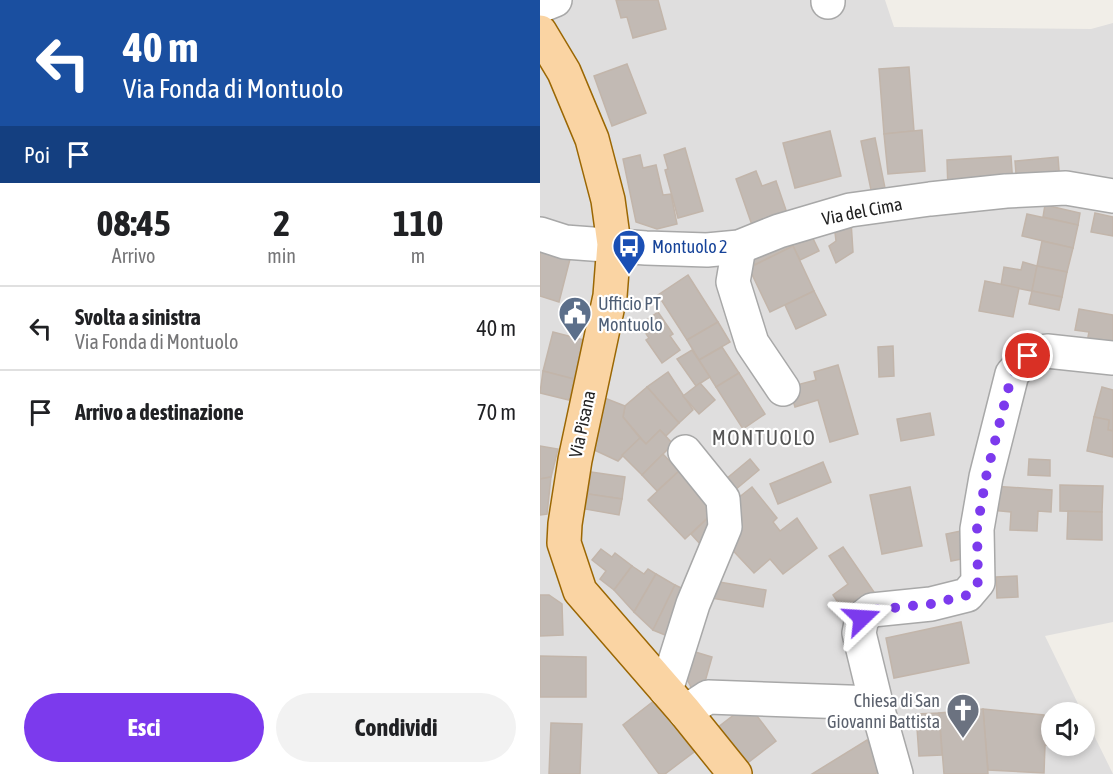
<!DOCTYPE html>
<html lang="it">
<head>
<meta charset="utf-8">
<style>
	:root { --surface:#fff; --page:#f2f2f2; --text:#202124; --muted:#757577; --line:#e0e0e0; --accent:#7c3aed }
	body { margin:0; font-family:"Asap Condensed",sans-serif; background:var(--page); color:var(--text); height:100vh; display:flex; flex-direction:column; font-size:22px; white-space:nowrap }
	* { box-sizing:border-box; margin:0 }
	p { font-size:20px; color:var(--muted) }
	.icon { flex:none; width:33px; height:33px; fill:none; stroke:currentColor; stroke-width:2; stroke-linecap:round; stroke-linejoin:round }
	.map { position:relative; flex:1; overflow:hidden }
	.panel { display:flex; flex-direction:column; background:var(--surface); width:540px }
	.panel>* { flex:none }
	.banner { background:#1a4fa0; color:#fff; overflow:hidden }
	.buttons { position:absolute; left:501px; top:702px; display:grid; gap:12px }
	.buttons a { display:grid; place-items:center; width:54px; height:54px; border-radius:50%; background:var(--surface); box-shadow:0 3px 9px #0003; font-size:30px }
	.pin { position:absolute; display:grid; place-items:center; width:51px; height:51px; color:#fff; margin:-26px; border:3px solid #fff; border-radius:50%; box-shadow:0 2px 6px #0007 }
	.me { position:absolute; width:66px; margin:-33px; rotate:70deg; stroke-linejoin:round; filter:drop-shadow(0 0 4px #0008) }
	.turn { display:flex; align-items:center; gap:21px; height:126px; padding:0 24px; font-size:27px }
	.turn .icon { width:78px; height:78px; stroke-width:2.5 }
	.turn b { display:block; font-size:42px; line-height:51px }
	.then { display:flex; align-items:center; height:57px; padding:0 24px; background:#0003; gap:12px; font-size:22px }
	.eta { display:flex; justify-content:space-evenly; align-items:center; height:102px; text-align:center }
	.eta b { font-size:36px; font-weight:700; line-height:42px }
	.button { display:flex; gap:12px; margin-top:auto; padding:12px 24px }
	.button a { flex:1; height:69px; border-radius:36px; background:var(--accent); color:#fff; font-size:24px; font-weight:700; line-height:69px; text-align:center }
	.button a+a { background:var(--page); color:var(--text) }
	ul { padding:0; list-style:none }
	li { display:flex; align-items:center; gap:18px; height:84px; padding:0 24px; border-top:2px solid var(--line) }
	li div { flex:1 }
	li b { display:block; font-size:22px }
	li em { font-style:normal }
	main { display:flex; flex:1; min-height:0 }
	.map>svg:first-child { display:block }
	.residential { fill:#dfdede }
	.building { fill:#c2bab4; stroke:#c2b5aa; stroke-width:1.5 }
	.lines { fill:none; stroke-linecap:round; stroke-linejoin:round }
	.minor-casing { stroke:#a8a8a8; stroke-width:36 }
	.major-casing { stroke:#9b6703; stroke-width:36 }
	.minor { stroke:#fff; stroke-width:33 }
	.major { stroke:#fad4a3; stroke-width:33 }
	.route { stroke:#7c3aed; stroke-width:10; stroke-dasharray:0 18 }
	.labels { text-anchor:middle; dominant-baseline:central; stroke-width:4.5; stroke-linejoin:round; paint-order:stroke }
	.street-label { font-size:18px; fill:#212121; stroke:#fff }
	.transit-label { font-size:18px; fill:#164399; stroke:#fff; text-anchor:start }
	.service-label { font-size:18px; fill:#4e5e75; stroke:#fff; text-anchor:start }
	.worship-label { font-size:18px; fill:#5b616d; stroke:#fff; text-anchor:end }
	.quarter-label { font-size:21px; letter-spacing:1.5px; fill:#545454; stroke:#fff }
</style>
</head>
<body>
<main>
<section class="panel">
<div class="banner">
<div class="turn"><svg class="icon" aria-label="left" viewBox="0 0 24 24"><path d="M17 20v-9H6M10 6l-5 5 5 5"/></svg><div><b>40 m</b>Via Fonda di Montuolo</div></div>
<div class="then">Poi<svg class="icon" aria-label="arrive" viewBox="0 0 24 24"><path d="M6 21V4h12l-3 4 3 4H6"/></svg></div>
</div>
<div class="eta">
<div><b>08:45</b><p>Arrivo</p></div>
<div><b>2</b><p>min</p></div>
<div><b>110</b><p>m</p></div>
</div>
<ul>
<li><svg class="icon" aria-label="left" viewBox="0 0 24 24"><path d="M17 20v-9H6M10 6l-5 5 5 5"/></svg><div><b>Svolta a sinistra</b><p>Via Fonda di Montuolo</p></div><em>40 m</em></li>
<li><svg class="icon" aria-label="arrive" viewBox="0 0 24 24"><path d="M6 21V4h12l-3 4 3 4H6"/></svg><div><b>Arrivo a destinazione</b></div><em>70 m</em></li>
</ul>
<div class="button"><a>Esci</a><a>Condividi</a></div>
</section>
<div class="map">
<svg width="573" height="774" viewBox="0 0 573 774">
	<rect width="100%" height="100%" fill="#f1eee8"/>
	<!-- residential -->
	<path class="residential" d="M0,0h345l9,27 197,2 22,-6v599l-68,14 37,76h-30v34h32l1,-29 28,57h-573z"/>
	<!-- building -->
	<g class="building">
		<path d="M76,0h42l8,29 -33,9 -6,-21 -6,1z"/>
		<path d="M87,64l19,49 -34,13 -18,-50z"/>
		<path d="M369,67l5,64 -30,3 -5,-65z"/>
		<path d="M382,130l3,41 -37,3 -4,-40z"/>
		<path d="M290,131l11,45 -46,12 -12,-45z"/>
		<path d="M335,138l10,50 -14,2 -10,-49z"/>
		<path d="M145,148l18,63 -25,7 -13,-48 3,-1 -4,-14z"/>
		<path d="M100,155l3,13 13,-3 7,30 8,-1 6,30 -20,5 -21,-7 -13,-63z"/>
		<path d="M471,156l2,30 -65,4 -1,-30z"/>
		<path d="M518,157l2,26 -43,4 -2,-26z"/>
		<path d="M216,171l6,15 14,-5 12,35 -35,12 -17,-49z"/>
		<path d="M505,205l35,8 -2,12 -35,-8z"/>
		<path d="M555,213l18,4v19l-22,-4z"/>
		<path d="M487,214l51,11 -5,23 -51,-12z"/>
		<path d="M311,221l2,31 -17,11 -7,-17 7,-5 -2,-17z"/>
		<path d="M266,224l13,27 -19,9 -7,-14 -39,19 -6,-13z"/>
		<path d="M502,241l31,7 -6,24 -30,-6z"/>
		<path d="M253,246l21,45 -44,21 -21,-44z"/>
		<path d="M0,251l30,8 -11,43 -19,-6z"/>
		<path d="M483,262l14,4 -5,25 -31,-6 3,-18 17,3z"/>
		<path d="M497,266l30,6 -5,25 -30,-6z"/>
		<path d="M148,275l30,47 -31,18 -29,-45z"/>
		<path d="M445,281l34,7 -6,29 -34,-6z"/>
		<path d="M274,291l12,24 -30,14 -11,-24z"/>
		<path d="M492,291l30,6 -3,13 -30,-6z"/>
		<path d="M539,309l34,6v36l-27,-4 3,-15 -14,-2z"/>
		<path d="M118,312l15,22 -3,2 10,14 -18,13 -16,-23 3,-2 -9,-13z"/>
		<path d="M178,322l12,20 -31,18 -12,-20z"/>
		<path d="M13,332l31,8 -10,39 -31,-8z"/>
		<path d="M353,346l1,30 -15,1 -1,-30z"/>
		<path d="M182,347l17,26 -23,14 -17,-27z"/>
		<path d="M152,350l18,27 -14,9 -19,-27z"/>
		<path d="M298,365l20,69 -28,8 -12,-42 -23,7 -6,-20 27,-7 -2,-8z"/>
		<path d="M3,371l31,8 -5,21 -29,-7z"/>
		<path d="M128,372l25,38 -14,13 -32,-36z"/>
		<path d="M199,373l26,41 -22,15 -27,-42z"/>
		<path d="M160,383l15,17 -16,14 -16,-18z"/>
		<path d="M107,387l32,36 -13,13 -6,-6 -14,14 -23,-27 2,-11z"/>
		<path d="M562,387l11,3v41l-5,-1 1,-10 -15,-3z"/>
		<path d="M62,397l23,9 -2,11 17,21 -22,23 -30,-14z"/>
		<path d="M390,413l4,22 -33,6 -4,-22z"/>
		<path d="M554,417l15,3 -1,10 5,1v26l-26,-6z"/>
		<path d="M120,430l13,14 -31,31 -20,-20 18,-17 6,6z"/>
		<path d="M0,446l18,3 -7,28 -11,2z"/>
		<path d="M123,454l16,17 -22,20 -15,-16z"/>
		<path d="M210,459l9,11 -30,25 -9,-11z"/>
		<path d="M489,459l21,1v16l-22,-1z"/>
		<path d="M283,462l8,20 -53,22 -8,-20z"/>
		<path d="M139,471l37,39 -31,29 -37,-39z"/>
		<path d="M51,472l34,5 -3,22 -34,-5z"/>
		<path d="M11,477l-4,37 -7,1v-36z"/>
		<path d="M520,485l43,1 -1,26 -42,-1z"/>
		<path d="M452,486l60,4 -1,22 -13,-1 -1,20 -27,-1 1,-18 -20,-2z"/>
		<path d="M212,487l25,31 -4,4 7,9 17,-13 20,30 -34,26 -13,-15 -16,14 -30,-32 3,-34z"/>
		<path d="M370,487l12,59 -40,8 -12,-59z"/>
		<path d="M48,494l34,5 -3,16 -34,-6z"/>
		<path d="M528,511l34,1v28l-35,-1z"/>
		<path d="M170,516l10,11 -19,18 -10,-11z"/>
		<path d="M426,530l6,27 -21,4 -5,-27z"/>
		<path d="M303,547l31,45 -29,21 -12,-18 15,-11 -19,-28z"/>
		<path d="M61,549l11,8 3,-4 17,13 -18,24 -14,-11 6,-8 -14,-11z"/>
		<path d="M92,566l12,8 4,-5 8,5 -22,38 -20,-22z"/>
		<path d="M116,574l19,11 -22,45 -19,-18z"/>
		<path d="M477,576l1,21 -21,1 -1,-21z"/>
		<path d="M168,580l58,10 -3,17 -58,-10z"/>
		<path d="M135,585l17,8 -22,44 -17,-7z"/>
		<path d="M0,595h9l13,9 1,31 -23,1z"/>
		<path d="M421,622l8,41 -75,15 -8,-40z"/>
		<path d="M152,651l20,6 -9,32 -12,-2 -6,-12z"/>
		<path d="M0,656l46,1v40h-46z"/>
		<path d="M115,700l39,52 -29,22h-6l-36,-49z"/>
		<path d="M208,704l28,37 -31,24 -28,-37z"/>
		<path d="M443,709l61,6 1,19 7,-1v12h-7l-1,28 -56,-3z"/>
		<path d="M443,709l5,65h-44l-5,-61z"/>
		<path d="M399,713l3,42 -23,1 -3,-42z"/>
		<path d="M11,723l31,1 -2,50h-31z"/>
		<path d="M327,740l17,28 -9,6h-63z"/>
	</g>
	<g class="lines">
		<defs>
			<g id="minor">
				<path d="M288,0v2"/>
				<path d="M0,6l15,-6"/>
				<path d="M0,234l25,8 81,6 61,2 32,-3 40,-16 71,-21 80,-11 76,-8 60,-3 47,8"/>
				<path d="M199,247l-6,35 19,61 31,46"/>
				<path d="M126,690l27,-86 32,-77 -2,-28 -38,-47"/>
				<path d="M145,712l23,-15 168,6"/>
				<path d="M356,774l-20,-71 -17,-70 3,-15 10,-8 59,-6 36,-9 11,-13 -1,-53 9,-52 26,-103 16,-18 19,-5 66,7"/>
			</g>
			<path id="major" d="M0,32l24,40 28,67 16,61 6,44 -4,52 -35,164 -10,64 -1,19 16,48 105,121 50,62"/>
		</defs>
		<!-- minor casing -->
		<use href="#minor" class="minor-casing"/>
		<!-- major casing -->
		<use href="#major" class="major-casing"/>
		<!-- minor -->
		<use href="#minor" class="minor"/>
		<!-- major -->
		<use href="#major" class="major"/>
	</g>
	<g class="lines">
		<!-- route -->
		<path class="route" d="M322,618l10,-8 59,-6 37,-9 10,-13 -1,-53 9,-52 26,-103 16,-18"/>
	</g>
	<!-- icons -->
	<defs>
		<symbol id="bus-pin" viewBox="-11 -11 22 30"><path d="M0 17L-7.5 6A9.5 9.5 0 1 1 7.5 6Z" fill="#1a4fb4" stroke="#fff"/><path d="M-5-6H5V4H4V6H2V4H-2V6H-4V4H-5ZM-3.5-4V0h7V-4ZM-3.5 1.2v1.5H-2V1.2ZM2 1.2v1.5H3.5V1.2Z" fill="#fff"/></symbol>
		<symbol id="civic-pin" viewBox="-11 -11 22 30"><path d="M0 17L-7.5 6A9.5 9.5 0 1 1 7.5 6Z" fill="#5c6f8a" stroke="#fff"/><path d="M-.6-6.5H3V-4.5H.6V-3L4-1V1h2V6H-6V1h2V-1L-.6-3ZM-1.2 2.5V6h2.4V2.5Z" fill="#fff"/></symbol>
		<symbol id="church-pin" viewBox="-11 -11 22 30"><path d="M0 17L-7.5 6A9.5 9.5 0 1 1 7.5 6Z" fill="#6b7280" stroke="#fff"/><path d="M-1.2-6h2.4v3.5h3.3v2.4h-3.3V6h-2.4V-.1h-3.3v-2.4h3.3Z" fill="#fff"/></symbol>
	</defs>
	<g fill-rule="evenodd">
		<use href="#bus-pin" x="70" y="227" width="38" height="52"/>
		<use href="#civic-pin" x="16" y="294" width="38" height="52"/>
		<use href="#church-pin" x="404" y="691" width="38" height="52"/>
	</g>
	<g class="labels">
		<!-- street labels -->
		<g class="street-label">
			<text transform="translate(322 211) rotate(-11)">Via del Cima</text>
			<text transform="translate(42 424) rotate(-78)">Via Pisana</text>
		</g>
		<!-- transit labels -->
		<g class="transit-label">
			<text x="112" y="246">Montuolo 2</text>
		</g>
		<!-- service labels -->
		<g class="service-label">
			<text x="58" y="303">Ufficio PT<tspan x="58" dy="21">Montuolo</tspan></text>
		</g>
		<!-- worship labels -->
		<g class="worship-label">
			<text x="400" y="700">Chiesa di San<tspan x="400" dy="21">Giovanni Battista</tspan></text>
		</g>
		<!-- quarter labels -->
		<g class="quarter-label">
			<text x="224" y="437">MONTUOLO</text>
		</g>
	</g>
</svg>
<div class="buttons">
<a><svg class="icon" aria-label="sound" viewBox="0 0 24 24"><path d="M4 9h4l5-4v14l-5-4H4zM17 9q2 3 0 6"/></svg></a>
</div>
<div class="pin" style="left:488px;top:356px;background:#d93025"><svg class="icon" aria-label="arrive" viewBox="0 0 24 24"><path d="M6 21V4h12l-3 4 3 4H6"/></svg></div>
<svg class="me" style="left:322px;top:618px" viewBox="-20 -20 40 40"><path d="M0-17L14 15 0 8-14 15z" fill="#7c3aed" stroke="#fff" stroke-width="4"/></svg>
</div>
</main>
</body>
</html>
